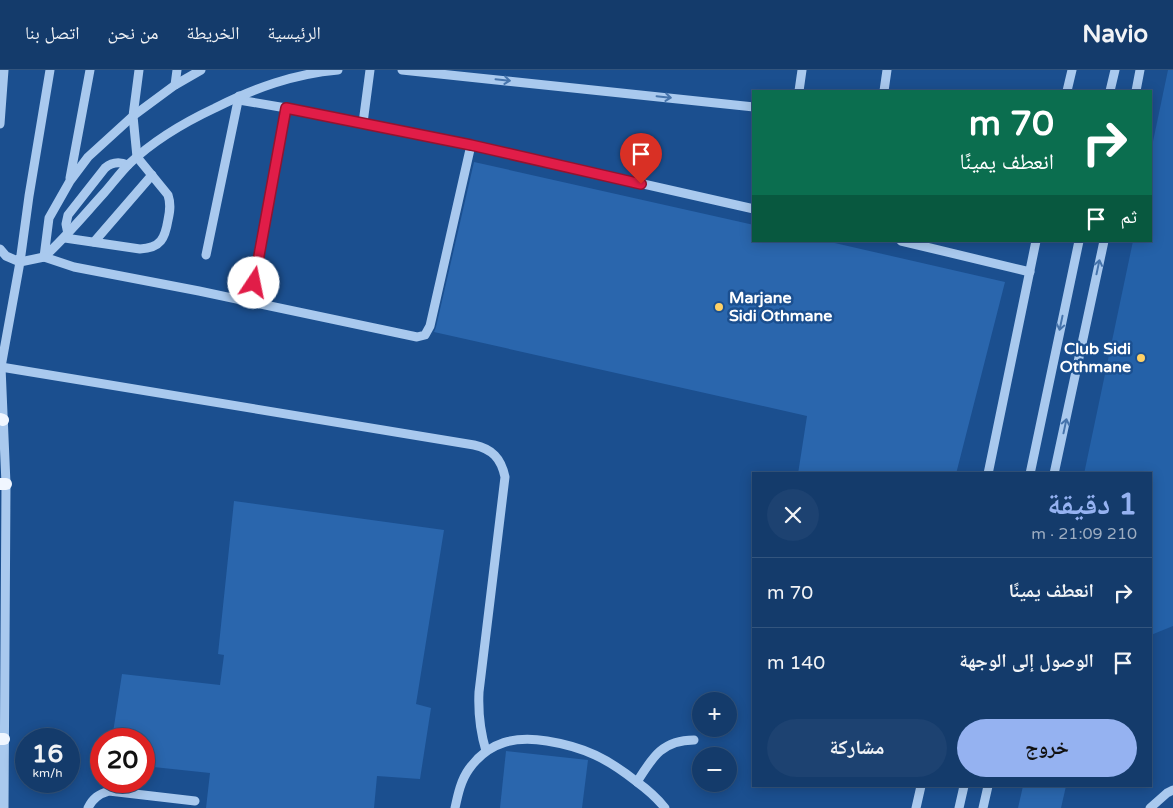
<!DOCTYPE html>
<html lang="ar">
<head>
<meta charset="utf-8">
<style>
	:root { --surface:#143b6b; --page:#1d4271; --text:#f1f3f6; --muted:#9dadc1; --line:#33557e; --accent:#95b2f1 }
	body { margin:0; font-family:"Varela Round","Noto Naskh Arabic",sans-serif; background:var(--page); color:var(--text); direction:rtl; height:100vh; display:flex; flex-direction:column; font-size:19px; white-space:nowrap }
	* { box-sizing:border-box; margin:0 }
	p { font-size:16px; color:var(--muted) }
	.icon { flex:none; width:28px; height:28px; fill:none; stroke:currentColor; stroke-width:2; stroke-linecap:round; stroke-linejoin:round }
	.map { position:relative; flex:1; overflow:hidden; direction:ltr }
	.drawer { position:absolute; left:752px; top:402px; width:400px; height:315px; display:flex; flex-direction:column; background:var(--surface); border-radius:0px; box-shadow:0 2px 12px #0003,0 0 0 1px var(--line); direction:rtl }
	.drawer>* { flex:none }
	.guide { position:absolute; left:752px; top:20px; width:400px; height:152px; border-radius:0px; box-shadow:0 2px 12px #0003,0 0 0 1px var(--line); direction:rtl; background:#0b6e4f; color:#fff; overflow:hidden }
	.buttons { position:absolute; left:692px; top:622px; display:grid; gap:10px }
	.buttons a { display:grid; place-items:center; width:45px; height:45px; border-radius:50%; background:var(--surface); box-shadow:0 2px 12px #0003,0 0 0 1px var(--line); font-size:25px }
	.speed { position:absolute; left:15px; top:658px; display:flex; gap:10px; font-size:25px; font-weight:700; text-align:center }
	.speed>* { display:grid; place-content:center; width:65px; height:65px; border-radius:50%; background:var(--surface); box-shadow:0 2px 12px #0003,0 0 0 1px var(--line); line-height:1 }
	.speed small { font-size:12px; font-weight:400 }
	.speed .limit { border:8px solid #d22; background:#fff; color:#111 }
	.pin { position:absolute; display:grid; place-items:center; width:42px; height:42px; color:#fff; margin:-51px -21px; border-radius:50% 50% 50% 0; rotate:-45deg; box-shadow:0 0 5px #0007 }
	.pin .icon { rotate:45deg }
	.me { position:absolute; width:55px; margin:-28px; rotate:11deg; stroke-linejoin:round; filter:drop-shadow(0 0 4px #0008) }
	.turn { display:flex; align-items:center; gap:18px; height:105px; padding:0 15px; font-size:22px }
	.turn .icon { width:65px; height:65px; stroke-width:2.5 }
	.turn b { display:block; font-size:35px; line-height:42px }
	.then { display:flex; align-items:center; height:48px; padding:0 15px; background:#0003; gap:10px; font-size:19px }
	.round { display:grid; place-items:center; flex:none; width:52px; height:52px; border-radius:26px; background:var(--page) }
	.head { display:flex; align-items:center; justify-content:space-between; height:85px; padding:0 15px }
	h1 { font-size:30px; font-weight:700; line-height:38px; color:var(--accent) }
	.action { display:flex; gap:10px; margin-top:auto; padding:10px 15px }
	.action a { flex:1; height:58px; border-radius:30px; background:var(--accent); color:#111; font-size:20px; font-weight:700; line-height:58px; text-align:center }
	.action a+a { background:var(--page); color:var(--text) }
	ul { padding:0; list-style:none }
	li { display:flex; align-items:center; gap:15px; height:70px; padding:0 15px; border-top:1px solid var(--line) }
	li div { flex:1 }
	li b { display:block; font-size:19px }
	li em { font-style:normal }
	header { display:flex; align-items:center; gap:30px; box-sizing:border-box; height:70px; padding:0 25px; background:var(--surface); border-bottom:1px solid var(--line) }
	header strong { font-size:24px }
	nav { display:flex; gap:28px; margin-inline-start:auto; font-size:18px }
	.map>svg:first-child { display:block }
	.green { fill:#2461a8 }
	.building { fill:#2a66ad }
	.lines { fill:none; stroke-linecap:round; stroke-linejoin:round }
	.minor { stroke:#a9c9ee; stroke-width:9 }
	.major { stroke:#f0f6ff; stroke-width:12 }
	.oneway { stroke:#4674ac }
	.route-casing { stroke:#92132f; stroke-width:12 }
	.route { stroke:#e11d48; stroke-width:9 }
	.poi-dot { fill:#ffd166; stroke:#1b4f8f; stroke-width:2 }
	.labels { text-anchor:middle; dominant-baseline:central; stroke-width:5; stroke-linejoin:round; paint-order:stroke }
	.poi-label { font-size:16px; font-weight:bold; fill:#fff; stroke:#1b4f8f; text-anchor:start }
</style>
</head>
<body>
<header>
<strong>Navio</strong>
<nav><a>الرئيسية</a><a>الخريطة</a><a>من نحن</a><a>اتصل بنا</a></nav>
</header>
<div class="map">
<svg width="1173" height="738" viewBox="0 0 1173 738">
	<rect width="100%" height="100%" fill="#1b4f8f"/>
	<!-- green -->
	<path class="green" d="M1168,0h5v556l-22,9v-161h-67l49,-233h18v-90z"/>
	<!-- building -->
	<g class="building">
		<path d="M474,92l280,63v16h72l179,41 -49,192h-158l9,-58 -373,-84 2,-5z"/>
		<path d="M234,431l210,29 -28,174 15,4 -11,71 -43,-3 -3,32h-168l4,-35 -66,-7v-27h-32l10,-65 98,11 4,-30 -6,-1z"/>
		<path d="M506,681l82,9 -6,48h-82z"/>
		<path d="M1023,716h43l-5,22h-43z"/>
	</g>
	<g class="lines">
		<!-- minor -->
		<g class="minor">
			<path d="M402,0l352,37"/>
			<path d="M175,15l2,-15"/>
			<path d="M799,21l3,-21"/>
			<path d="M884,21l3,-21"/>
			<path d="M1067,21l5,-21"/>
			<path d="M1110,21l5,-21"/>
			<path d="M1136,21l4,-21"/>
			<path d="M239,30l47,8 185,37 283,64"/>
			<path d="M363,53l7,-53"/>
			<path d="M0,54l4,-54"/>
			<path d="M70,108l20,-108"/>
			<path d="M68,164l-2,-10 2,-9 37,-47c7,-6 14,-7 23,-3"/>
			<path d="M65,168l75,11c21,-1 25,-11 28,-29 2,-9 3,-16 0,-25l-31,-38 -4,-41 42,-31 26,-15"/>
			<path d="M901,171l129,31"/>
			<path d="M94,172l58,-67"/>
			<path d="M0,179l6,7 14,6 9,-66 21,-126"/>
			<path d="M206,185l33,-159"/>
			<path d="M44,187c22,-20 40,-42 60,-64 8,-9 16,-20 25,-29 25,-24 54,-41 86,-56 40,-20 78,-34 123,-38"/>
			<path d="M44,187l5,-39 21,-37 18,-24 45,-41 6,-46"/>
			<path d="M250,232l36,-194"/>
			<path d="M1,297l473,78c18,4 27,13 31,32l-26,215c-1,21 1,39 7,59"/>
			<path d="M988,404l48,-233"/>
			<path d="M1030,404l49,-233"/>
			<path d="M1054,404l50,-233"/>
			<path d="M637,712c15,-24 25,-42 57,-42"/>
			<path d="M4,738l2,-324 -5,-117 19,-105 24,-5 30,10 125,24 218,46 8,-2 5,-9 41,-181"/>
			<path d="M88,738c5,-10 11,-14 21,-17l86,10"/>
			<path d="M455,738c3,-14 6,-28 14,-39 20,-28 47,-33 78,-28 38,6 61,18 90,41 11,8 20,16 28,26"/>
			<path d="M916,738l5,-22"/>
			<path d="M959,738l5,-22"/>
			<path d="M983,738l5,-22"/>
			<path d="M1150,738l17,-15 6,-3"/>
		</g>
		<!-- major -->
		<g class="major">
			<path d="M0,349l3,1"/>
			<path d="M0,414h6"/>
			<path d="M0,669h4"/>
		</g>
	</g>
	<!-- one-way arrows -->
	<defs><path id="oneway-shaft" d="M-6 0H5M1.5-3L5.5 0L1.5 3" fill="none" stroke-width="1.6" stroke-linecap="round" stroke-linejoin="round" transform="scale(1.25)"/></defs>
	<g class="oneway">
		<use href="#oneway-shaft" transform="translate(503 10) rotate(6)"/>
		<use href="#oneway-shaft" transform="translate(664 27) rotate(6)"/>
		<use href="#oneway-shaft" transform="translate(1098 197) rotate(-78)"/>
		<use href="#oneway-shaft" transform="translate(1061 253) rotate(102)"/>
		<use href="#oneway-shaft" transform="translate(1065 356) rotate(-78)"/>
	</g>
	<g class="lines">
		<defs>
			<path id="route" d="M254,213l32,-175 185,37 170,39"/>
		</defs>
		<!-- route casing -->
		<use href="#route" class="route-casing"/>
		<!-- route -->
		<use href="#route" class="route"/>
	</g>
	<!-- markers -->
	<g class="poi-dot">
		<circle cx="719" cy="237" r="5"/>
		<circle cx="1141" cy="288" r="5"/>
	</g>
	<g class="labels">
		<!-- poi labels -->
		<g class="poi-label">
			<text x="729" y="228">Marjane<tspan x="729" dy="18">Sidi Othmane</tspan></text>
			<text x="1131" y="279" text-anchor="end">Club Sidi<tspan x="1131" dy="18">Othmane</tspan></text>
		</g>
	</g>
</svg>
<div class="buttons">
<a>+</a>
<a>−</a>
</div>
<div class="speed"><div>16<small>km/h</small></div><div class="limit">20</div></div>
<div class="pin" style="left:641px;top:114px;background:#d93025"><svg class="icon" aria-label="arrive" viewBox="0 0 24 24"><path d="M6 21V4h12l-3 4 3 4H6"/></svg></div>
<svg class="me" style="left:254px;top:213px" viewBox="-20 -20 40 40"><circle r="19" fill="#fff"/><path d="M0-13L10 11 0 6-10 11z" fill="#e11d48"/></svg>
<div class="guide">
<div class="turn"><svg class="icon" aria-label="right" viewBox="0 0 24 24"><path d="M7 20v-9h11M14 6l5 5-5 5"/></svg><div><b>70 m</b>انعطف يمينًا</div></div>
<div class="then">ثم<svg class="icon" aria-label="arrive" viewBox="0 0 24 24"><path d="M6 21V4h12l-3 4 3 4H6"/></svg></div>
</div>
<section class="drawer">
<div class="head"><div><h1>1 دقيقة</h1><p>210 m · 21:09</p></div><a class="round"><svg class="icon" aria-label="close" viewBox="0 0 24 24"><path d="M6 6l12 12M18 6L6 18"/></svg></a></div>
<ul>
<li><svg class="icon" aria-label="right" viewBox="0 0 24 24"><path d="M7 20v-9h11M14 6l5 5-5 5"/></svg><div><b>انعطف يمينًا</b></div><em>70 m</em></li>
<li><svg class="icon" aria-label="arrive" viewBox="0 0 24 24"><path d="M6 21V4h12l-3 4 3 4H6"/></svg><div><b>الوصول إلى الوجهة</b></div><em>140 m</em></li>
</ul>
<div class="action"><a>خروج</a><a>مشاركة</a></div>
</section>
</div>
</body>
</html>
